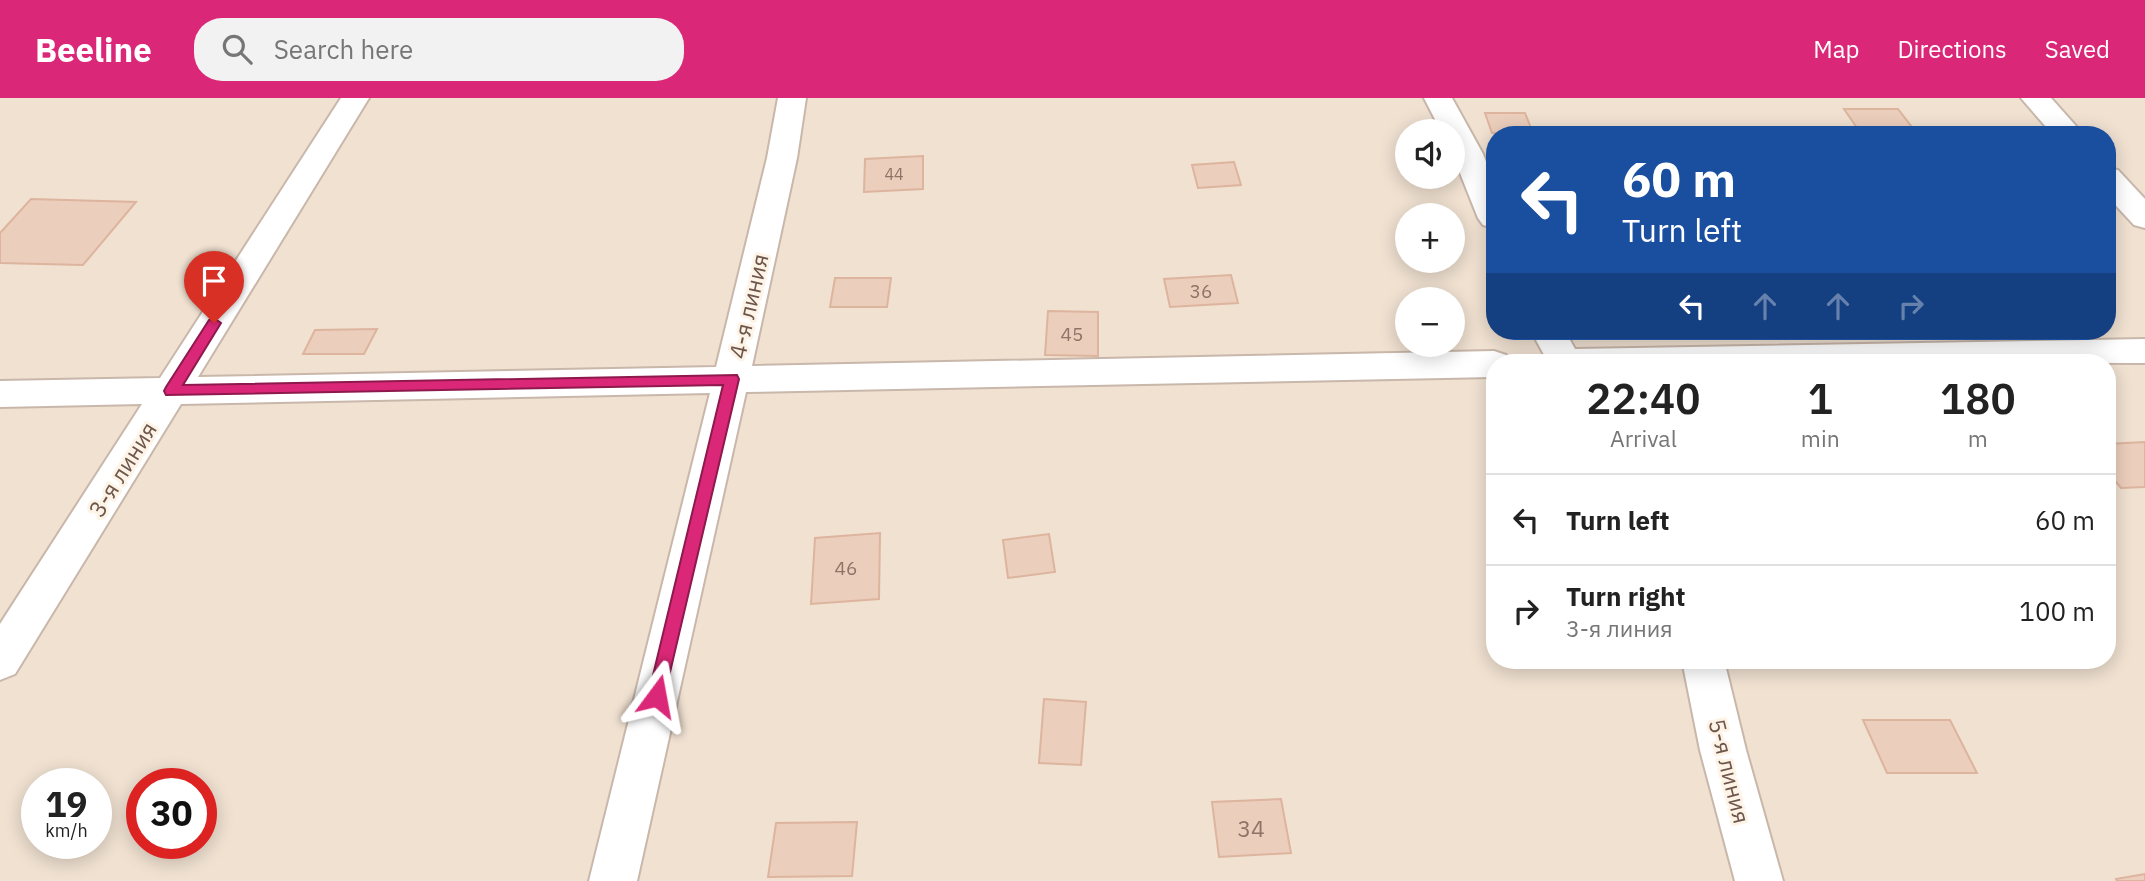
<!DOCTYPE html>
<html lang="en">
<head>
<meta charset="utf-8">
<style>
	:root { --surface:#fff; --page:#f2f2f2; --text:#222; --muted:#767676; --line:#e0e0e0; --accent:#db2777 }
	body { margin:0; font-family:"IBM Plex Sans",sans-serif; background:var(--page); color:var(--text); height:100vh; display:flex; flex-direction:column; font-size:26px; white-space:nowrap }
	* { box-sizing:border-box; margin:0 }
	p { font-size:23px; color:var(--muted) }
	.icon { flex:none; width:38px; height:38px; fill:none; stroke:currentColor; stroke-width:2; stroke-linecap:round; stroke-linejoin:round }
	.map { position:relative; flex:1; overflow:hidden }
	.details { position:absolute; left:1486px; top:256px; width:630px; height:315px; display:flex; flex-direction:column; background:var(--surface); border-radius:28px; box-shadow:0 4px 18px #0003 }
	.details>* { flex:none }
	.top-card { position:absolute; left:1486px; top:28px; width:630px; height:214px; border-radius:28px; box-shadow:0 4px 18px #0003; background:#1a4fa0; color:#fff; overflow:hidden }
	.fabs { position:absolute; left:1395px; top:21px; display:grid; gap:14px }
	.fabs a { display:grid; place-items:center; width:70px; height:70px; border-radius:50%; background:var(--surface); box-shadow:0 4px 18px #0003; font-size:35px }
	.speed { position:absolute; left:21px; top:670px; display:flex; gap:14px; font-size:35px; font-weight:700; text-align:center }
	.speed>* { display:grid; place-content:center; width:91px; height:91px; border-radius:50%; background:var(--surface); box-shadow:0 4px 18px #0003; line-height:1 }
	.speed small { font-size:18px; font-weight:400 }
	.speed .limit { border:10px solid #d22; background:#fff; color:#111 }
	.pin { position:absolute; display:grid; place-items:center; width:60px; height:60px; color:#fff; margin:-72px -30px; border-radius:50% 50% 50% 0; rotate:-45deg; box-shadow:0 0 7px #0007 }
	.pin .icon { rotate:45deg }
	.me { position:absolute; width:77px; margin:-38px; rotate:13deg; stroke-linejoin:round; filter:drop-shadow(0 0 5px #0008) }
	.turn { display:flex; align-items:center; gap:24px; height:147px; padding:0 21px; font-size:32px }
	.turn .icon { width:91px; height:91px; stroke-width:2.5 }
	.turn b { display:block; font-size:49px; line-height:60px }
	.lanes { display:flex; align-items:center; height:66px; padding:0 21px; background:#0003; justify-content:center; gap:35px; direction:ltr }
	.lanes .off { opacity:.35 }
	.eta { display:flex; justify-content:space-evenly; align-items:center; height:119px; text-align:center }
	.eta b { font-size:42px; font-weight:600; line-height:49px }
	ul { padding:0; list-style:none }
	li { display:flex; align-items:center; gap:21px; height:91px; padding:0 21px; border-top:2px solid var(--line) }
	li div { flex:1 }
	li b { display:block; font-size:26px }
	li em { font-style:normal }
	header { display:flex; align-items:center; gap:42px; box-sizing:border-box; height:98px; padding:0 35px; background:var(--accent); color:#fff }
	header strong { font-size:33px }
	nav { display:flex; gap:38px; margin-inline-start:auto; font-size:24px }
	.search { width:490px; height:63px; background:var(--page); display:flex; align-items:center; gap:18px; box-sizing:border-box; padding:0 24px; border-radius:28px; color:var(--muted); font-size:26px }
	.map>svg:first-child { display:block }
	.residential { fill:#f0e1d1; fill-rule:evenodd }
	.building { fill:#eccebc; stroke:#ddb49e; stroke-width:2 }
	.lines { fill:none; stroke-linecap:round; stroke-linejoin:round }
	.minor-casing { stroke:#c8b7aa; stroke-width:4 }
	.minor { fill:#fff; fill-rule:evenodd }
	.route { fill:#db2777; stroke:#8e194d; stroke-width:2 }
	.labels { text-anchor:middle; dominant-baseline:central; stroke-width:6; stroke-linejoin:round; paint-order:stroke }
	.far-number-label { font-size:16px; fill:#8e7467 }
	.number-label { font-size:19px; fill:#8e7467 }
	.street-label { font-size:23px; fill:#6e564b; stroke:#fdf4e7 }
	.near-number-label { font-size:23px; fill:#8e7467 }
</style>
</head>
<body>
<header>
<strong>Beeline</strong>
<div class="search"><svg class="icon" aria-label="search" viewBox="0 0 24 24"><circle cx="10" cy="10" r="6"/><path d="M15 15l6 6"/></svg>Search here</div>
<nav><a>Map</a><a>Directions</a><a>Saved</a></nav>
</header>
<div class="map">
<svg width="2145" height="783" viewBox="0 0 2145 783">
	<rect width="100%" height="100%" fill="#f9efe2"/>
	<!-- residential -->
	<path class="residential" d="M0,0h2145v783h-2145zM1407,33h45v46h-45zM1494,37h613v196h-613zM1407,117h45v46h-45zM1407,201h45v46h-45zM1494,264h613v298h-613zM37,686h59v60h-59zM142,686h59v60h-59z"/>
	<!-- building -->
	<g class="building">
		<path d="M1844,11h54l20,26h-56z"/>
		<path d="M1485,15h40l8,20h-41z"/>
		<path d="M923,58v33l-59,3 1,-33z"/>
		<path d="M1234,64l7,23 -43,3 -6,-23z"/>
		<path d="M31,101l105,3 -53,63 -83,-2v-30z"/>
		<path d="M1231,177l7,28 -68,4 -6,-28z"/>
		<path d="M835,180h56l-4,29h-57z"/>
		<path d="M1048,213l50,1v44l-53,-1z"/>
		<path d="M377,231l-13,25h-61l12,-24z"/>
		<path d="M2145,344v45l-24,1 -14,-17v-27z"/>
		<path d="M880,435l-1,66 -68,5 4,-66z"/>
		<path d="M1049,436l6,38 -47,6 -5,-38z"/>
		<path d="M1044,601l42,3 -5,63 -42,-2z"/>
		<path d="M1863,622h87l27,53h-90z"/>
		<path d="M1281,701l10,54 -72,4 -7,-55z"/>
		<path d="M857,724l-5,54 -84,1 8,-54z"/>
		<path d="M2145,776v7h-28l-1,-2z"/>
	</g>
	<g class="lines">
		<defs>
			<g id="minor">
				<path d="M341,0h28l-171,279 518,-10 51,-209 11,-60h28l-9,60 -45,208 742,-15 12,4 5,7h-17v15l-748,15 -109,489h-48l121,-488 -529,11 -166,270 -15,6v-56l142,-220 -142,3v-26l160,-3z"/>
				<path d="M1424,0h28l31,56 11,28v46l-11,-3 -5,-7 -26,-65v-22h-11z"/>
				<path d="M2021,0h30l33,37h-31z"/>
				<path d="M2107,70l11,2 27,29v29l-11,-3 -27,-29z"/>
				<path d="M1531,233h34l10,18 570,-10v24l-597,-1z"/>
				<path d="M1682,562h42l22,90 37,131h-48l-35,-131z"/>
			</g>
		</defs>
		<!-- minor casing -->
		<use href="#minor" class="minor-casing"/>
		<!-- minor -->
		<use href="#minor" class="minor"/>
	</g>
	<!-- route -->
	<path class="route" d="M214,220l7,5 -38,62 554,-10 2,4 -76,323 -6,2 -7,-2 -2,-6 75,-311 -557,10 -2,-4 2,-4 43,-67z"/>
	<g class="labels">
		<!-- far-number labels -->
		<g class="far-number-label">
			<text x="894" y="76">44</text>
		</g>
		<!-- number labels -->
		<g class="number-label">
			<text x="1201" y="193">36</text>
			<text x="1072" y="236">45</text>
			<text x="846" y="470">46</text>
		</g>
		<!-- street labels -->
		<g class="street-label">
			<text transform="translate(748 208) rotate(-77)">4-я линия</text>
			<text transform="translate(122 371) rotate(-58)">3-я линия</text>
			<text transform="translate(1730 673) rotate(76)">5-я линия</text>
		</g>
		<!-- near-number labels -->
		<g class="near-number-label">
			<text x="1251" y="730">34</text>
		</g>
	</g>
</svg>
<div class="fabs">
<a><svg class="icon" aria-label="sound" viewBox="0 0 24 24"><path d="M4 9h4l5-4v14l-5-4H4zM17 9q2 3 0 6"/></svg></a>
<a>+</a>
<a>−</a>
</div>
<div class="speed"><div>19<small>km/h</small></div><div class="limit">30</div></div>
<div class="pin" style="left:214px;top:225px;background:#d93025"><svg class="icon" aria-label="arrive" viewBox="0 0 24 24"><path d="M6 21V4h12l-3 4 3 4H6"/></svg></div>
<svg class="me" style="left:657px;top:598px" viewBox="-20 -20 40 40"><path d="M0-17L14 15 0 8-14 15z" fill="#db2777" stroke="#fff" stroke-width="4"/></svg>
<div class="top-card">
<div class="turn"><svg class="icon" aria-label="left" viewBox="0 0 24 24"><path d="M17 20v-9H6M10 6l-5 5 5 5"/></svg><div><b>60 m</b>Turn left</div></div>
<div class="lanes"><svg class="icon" aria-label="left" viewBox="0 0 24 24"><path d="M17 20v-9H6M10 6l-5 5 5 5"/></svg><svg class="icon off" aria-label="ahead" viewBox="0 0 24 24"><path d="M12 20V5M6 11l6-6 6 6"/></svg><svg class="icon off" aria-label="ahead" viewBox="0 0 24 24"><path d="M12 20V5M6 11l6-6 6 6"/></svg><svg class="icon off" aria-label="right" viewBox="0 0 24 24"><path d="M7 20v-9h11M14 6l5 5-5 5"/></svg></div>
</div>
<section class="details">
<div class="eta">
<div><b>22:40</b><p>Arrival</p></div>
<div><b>1</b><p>min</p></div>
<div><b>180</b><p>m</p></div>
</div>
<ul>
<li><svg class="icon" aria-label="left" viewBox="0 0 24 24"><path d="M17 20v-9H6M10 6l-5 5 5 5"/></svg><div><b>Turn left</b></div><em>60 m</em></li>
<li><svg class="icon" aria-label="right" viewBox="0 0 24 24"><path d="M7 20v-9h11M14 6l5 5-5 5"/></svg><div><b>Turn right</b><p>3-я линия</p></div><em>100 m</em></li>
</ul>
</section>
</div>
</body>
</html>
